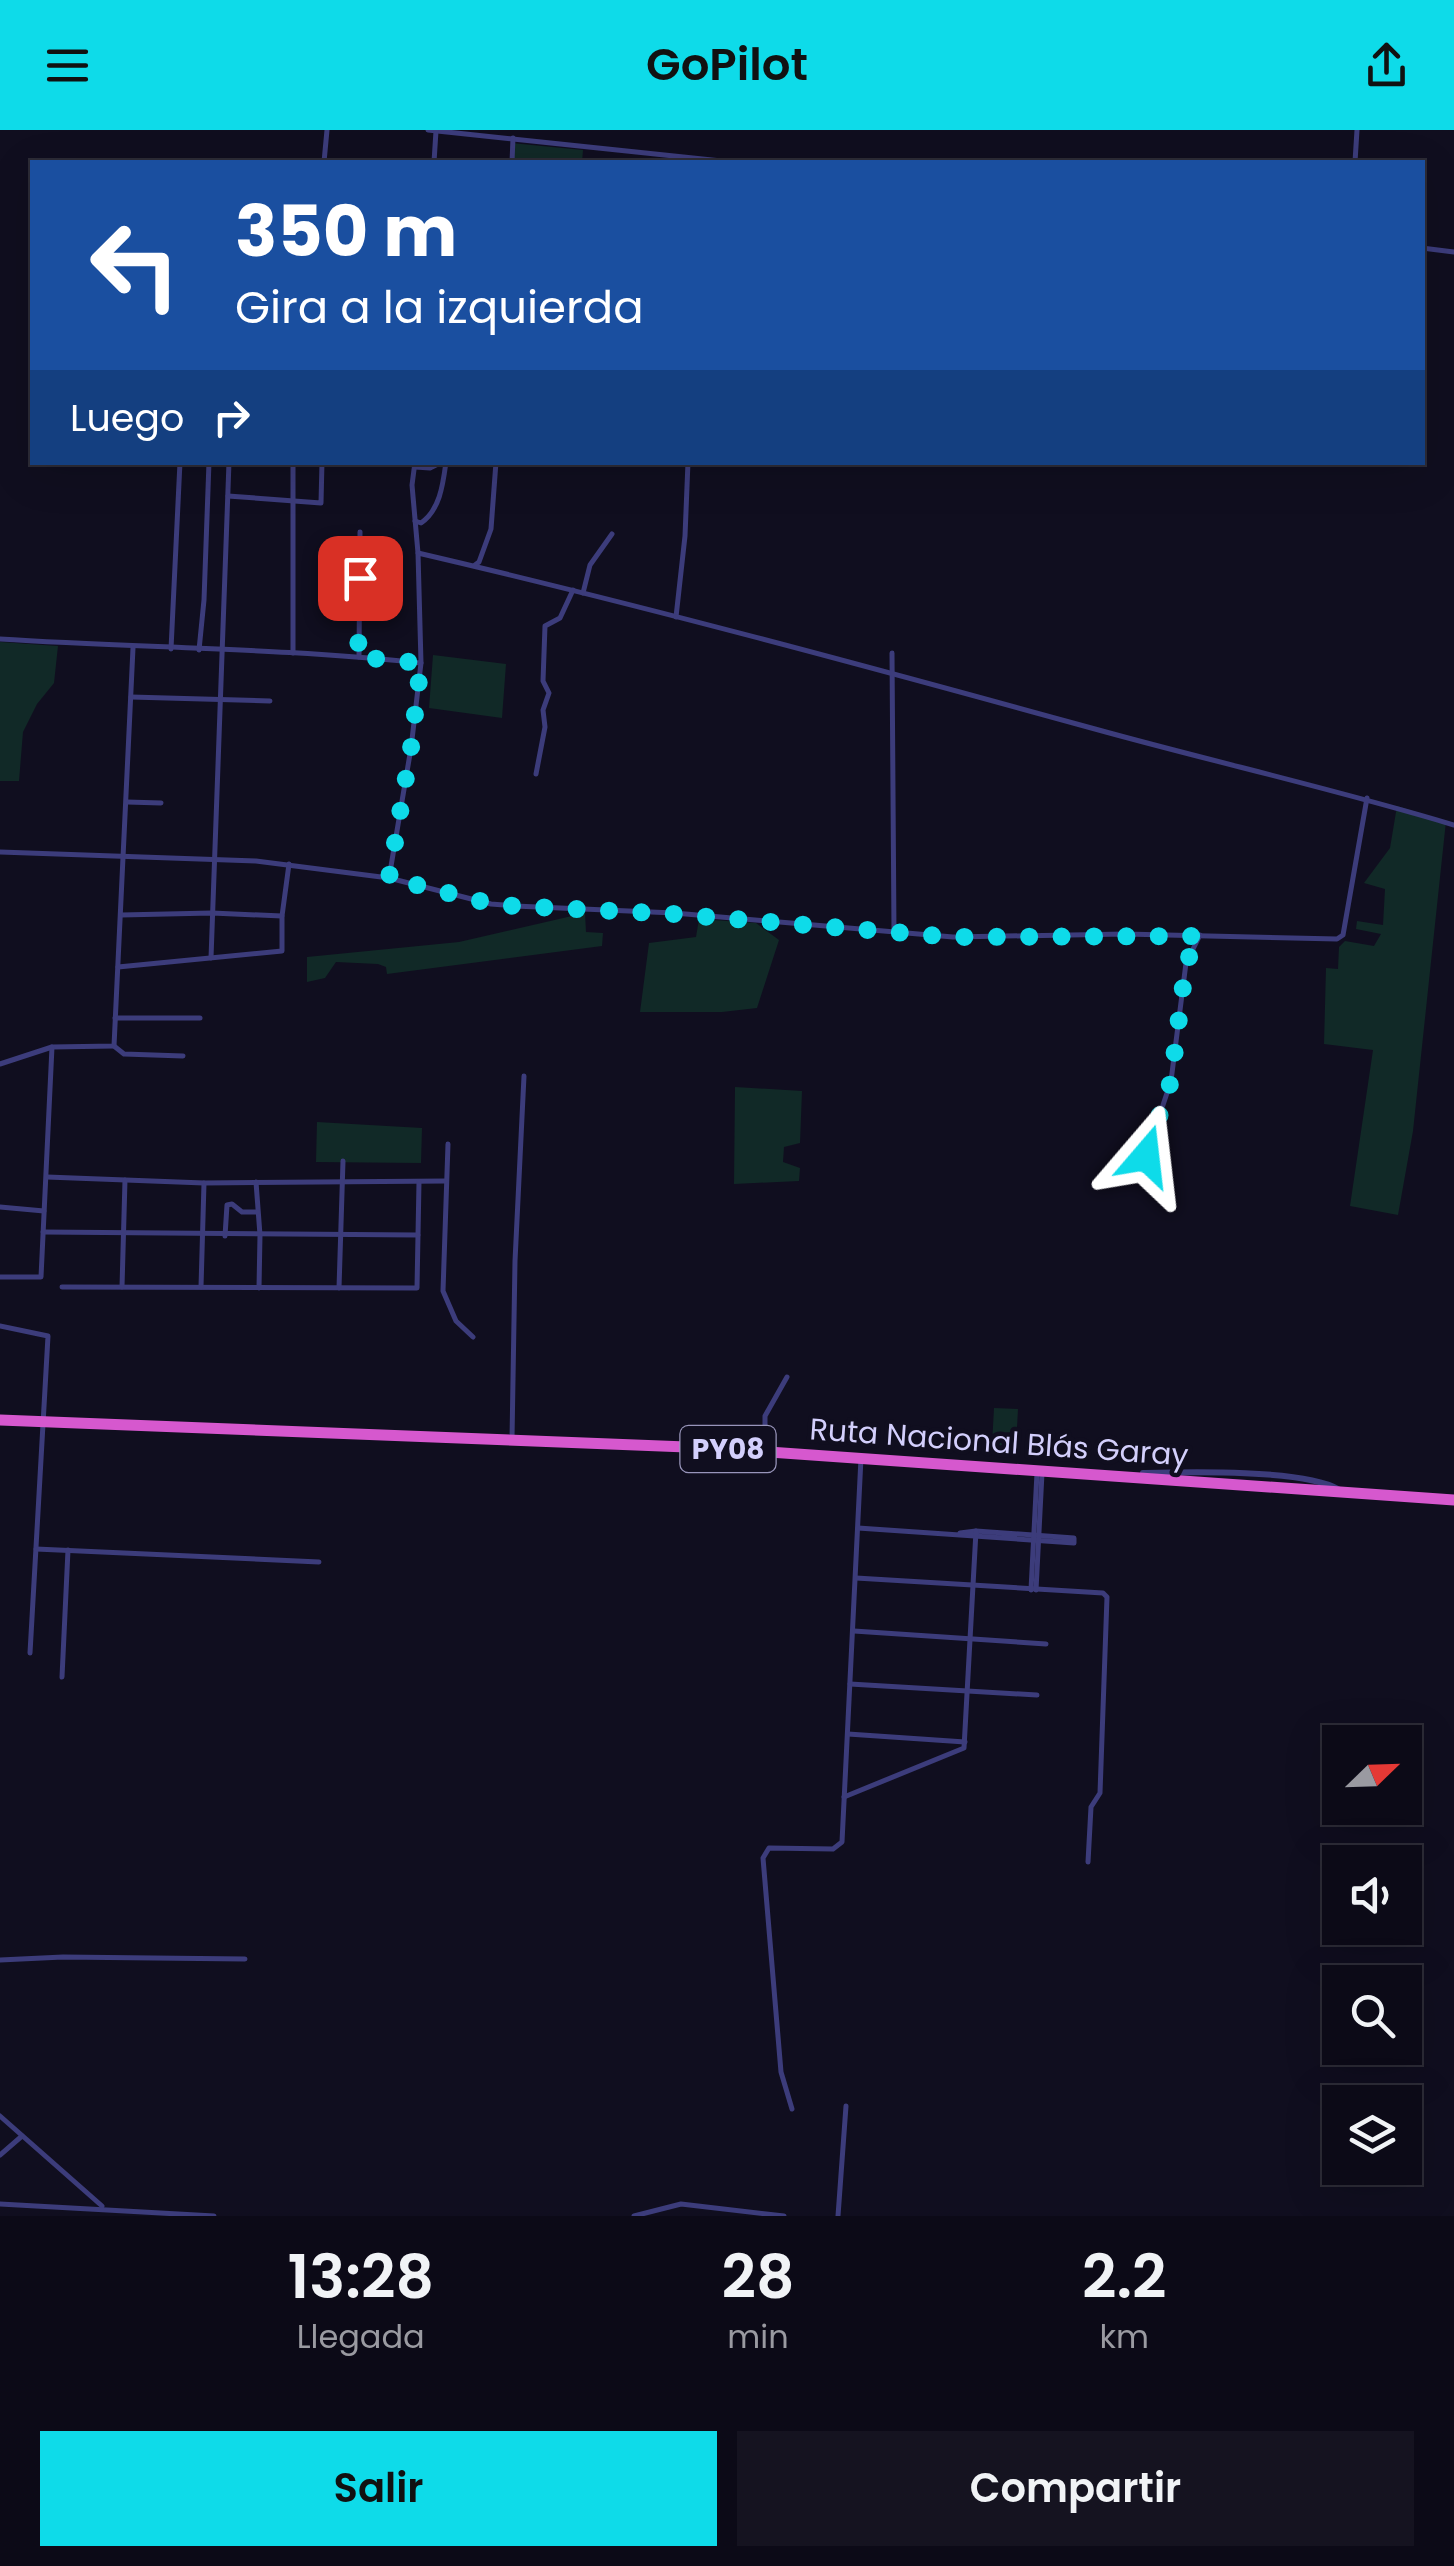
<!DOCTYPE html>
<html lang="es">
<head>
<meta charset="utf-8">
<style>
	:root { --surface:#0c0a17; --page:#151320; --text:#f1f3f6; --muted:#9a9aa1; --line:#2c2b36; --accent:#0edbe9 }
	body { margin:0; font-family:Poppins,sans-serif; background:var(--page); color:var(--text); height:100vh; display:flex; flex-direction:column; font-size:38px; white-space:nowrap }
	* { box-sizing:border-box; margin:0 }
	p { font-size:32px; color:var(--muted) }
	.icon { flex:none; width:55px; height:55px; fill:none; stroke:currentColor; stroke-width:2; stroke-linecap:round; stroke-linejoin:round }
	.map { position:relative; height:2086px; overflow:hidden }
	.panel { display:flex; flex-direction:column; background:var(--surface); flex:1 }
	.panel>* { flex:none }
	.guide { position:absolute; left:30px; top:30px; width:1395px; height:305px; border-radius:0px; box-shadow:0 10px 40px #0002,0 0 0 2px var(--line); background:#1a4fa0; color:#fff; overflow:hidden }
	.needle { width:65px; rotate:67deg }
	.buttons { position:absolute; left:1322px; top:1595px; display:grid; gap:20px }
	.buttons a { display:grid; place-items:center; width:100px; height:100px; border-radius:0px; background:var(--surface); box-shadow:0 10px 40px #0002,0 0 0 2px var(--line); font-size:50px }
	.pin { position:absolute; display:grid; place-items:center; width:85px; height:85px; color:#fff; margin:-42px; border-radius:20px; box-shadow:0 5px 15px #0006 }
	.me { position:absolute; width:110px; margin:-55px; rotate:17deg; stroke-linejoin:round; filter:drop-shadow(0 0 8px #0008) }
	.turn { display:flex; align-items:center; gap:35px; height:210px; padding:0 40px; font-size:45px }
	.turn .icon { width:130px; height:130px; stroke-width:2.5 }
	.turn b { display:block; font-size:70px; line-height:85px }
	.then { display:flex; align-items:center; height:95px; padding:0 40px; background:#0003; gap:20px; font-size:38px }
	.eta { display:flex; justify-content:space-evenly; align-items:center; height:170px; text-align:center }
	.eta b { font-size:60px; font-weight:600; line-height:70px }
	.cta { display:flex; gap:20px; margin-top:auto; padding:20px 40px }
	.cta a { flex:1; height:115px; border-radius:0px; background:var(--accent); color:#111; font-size:40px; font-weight:600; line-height:115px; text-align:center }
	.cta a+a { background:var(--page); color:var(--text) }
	header { display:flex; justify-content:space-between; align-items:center; height:130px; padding:0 40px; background:var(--accent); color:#111; font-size:45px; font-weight:600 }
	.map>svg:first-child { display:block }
	.green { fill:#112927 }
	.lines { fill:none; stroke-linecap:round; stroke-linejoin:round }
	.minor { stroke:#3c3c7b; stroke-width:5 }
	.tertiary { stroke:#3c3c7b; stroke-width:6 }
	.trunk { stroke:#d658ce; stroke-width:11 }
	.route { stroke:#0edbe9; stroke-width:18; stroke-dasharray:0 32.4 }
	.labels { text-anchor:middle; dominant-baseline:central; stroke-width:9; stroke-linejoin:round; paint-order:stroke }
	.shield { fill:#100e1f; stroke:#9895ba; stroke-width:2.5 }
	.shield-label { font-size:28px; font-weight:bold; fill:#d3cffc }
	.street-label { font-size:30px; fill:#d3cffc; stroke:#100e1f }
</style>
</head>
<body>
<header><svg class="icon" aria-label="menu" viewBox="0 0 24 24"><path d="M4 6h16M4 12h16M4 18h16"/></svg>GoPilot<svg class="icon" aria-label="share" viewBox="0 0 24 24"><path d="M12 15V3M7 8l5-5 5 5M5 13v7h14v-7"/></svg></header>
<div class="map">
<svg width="1454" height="2086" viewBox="0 0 1454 2086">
	<rect width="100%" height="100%" fill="#100e1f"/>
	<!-- green -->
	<g class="green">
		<path d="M511,13l72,7 -1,12h-71z"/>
		<path d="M0,512l58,4 -4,37 -17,21 -14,28 -4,49h-19z"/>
		<path d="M433,525l73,9 -4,54 -73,-10z"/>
		<path d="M1397,676l49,15 -33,310 -15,84 -48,-9 23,-156 -49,-6 2,-76 12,1 1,-22 6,-6 29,5 7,-12 -25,-5 1,-8 26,4 2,-36 -21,-6 26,-35z"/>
		<path d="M585,783l1,19 17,1 -1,13 -215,28 -1,-7 -8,-3 -42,-2 -11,16 -18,4v-25l152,-15z"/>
		<path d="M699,789l57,4 23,17 -22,68 -35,4h-82l9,-69 47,-6z"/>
		<path d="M735,957l67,4 -2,52 -16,4 -1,15 17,6 -1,13 -65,3z"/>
		<path d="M317,992l105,6 -1,35 -105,-1z"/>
		<path d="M994,1278l24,1 -2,37 -24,-1z"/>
	</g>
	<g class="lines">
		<!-- minor -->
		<g class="minor">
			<path d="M428,0l303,32"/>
			<path d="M324,32l3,-32"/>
			<path d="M434,32l2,-31"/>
			<path d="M512,32l1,-24"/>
			<path d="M1355,32l2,-32"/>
			<path d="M1422,118l32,4"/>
			<path d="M415,332l-3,23 6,68"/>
			<path d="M415,337l15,1 12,-6"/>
			<path d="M228,366l93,7 1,-41"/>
			<path d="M415,391l6,2c19,-13 22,-39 25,-61"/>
			<path d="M475,435l4,-3 12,-33 5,-67"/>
			<path d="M583,463l7,-28 22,-31"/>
			<path d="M676,487l9,-81 3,-74"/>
			<path d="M0,509c140,9 281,9 421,24"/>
			<path d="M171,519l9,-187"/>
			<path d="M199,520l5,-50 5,-138"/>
			<path d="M293,523v-191"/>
			<path d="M892,523l2,279"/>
			<path d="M359,527l1,-125"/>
			<path d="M131,567l139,4"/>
			<path d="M536,644l9,-47 -2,-17 6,-17 -6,-12 2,-55 15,-8 13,-28"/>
			<path d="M127,672l34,1"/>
			<path d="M0,722l256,9 133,17 102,26 24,2 159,7 279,24 172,-3 212,5 6,-4 24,-137"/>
			<path d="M389,748l22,-130 10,-85 -3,-110c227,53 452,114 677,176 119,33 240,60 359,96"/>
			<path d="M121,785l91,-2 70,3"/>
			<path d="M211,828l18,-496"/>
			<path d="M118,837l164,-16v-35l7,-52"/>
			<path d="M115,888h85"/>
			<path d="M114,916l10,8 59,2"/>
			<path d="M0,934l52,-17 62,-1 19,-398"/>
			<path d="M448,1014l-5,147 13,30 17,16"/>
			<path d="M1116,1044l24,-11 6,-7 25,-75 15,-118 14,-28"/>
			<path d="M47,1047l157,6 242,-2"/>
			<path d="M256,1052l4,53 -1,53"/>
			<path d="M0,1077l44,4"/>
			<path d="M43,1102l375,3"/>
			<path d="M225,1106l2,-31 5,-1 10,8h15"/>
			<path d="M0,1147h41l11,-230"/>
			<path d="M62,1157l355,1 2,-106"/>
			<path d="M122,1157l3,-107"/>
			<path d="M201,1157l3,-104"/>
			<path d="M339,1158l4,-127"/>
			<path d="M0,1196l48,10 -18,317"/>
			<path d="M512,1309l3,-178 9,-185"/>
			<path d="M765,1321v-35l22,-39"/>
			<path d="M858,1398l216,15v-5l-98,-7 -16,2"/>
			<path d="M36,1419l283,13"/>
			<path d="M856,1448l247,15 4,4 -7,196 -9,14 -3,55"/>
			<path d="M1031,1460l6,-117"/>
			<path d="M1036,1460l6,-117"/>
			<path d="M854,1501l192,13"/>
			<path d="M62,1547l6,-127"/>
			<path d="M850,1554l187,11"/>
			<path d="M848,1604l117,8"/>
			<path d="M844,1667l120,-49 12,-217"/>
			<path d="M0,1830l63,-3 182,2"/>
			<path d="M792,1979l-11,-37 -18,-214 6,-10 64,1 9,-7 19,-384"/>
			<path d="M0,1986l102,90"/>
			<path d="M0,2025l22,-19"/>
			<path d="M0,2074l214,12"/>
			<path d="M634,2086l47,-12 103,12"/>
			<path d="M838,2086l8,-110"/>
		</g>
		<!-- tertiary -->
		<path class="tertiary" d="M1143,1343c43,-1 160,-4 195,16"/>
		<!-- trunk -->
		<path class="trunk" d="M0,1290l712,28 742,52"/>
	</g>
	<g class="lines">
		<!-- route -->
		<path class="route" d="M360,448l-2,79 63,6 -10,85 -22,130 103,26 23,2 159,8 279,23 247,-1 -14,27 -15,118 -25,75"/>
	</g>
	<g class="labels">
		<!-- shield labels -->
		<rect class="shield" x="680.5" y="1296" width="95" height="46" rx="8"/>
		<g class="shield-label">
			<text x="728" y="1319">PY08</text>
		</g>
		<!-- street labels -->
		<g class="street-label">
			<text transform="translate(999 1312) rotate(4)">Ruta Nacional Blás Garay</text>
		</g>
	</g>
</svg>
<div class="buttons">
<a><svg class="needle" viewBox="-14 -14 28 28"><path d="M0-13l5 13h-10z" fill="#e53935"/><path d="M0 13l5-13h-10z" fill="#9a9aa1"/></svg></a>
<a><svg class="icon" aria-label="sound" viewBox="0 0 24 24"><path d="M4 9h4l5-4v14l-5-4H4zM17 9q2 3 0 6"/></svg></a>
<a><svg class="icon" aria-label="search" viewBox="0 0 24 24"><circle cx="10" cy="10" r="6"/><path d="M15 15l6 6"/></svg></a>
<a><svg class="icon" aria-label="layers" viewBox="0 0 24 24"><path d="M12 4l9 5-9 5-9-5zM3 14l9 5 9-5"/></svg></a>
</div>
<div class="pin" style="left:360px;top:448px;background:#d93025"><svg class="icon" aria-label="arrive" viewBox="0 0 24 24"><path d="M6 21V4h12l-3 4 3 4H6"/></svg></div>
<svg class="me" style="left:1146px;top:1026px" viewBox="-20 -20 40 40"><path d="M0-17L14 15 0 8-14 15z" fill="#0edbe9" stroke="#fff" stroke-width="4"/></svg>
<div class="guide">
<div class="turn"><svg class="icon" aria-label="left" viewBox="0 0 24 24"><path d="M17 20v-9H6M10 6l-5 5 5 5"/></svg><div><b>350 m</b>Gira a la izquierda</div></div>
<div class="then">Luego<svg class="icon" aria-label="right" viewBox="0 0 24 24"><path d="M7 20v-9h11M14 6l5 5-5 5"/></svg></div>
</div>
</div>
<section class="panel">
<div class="eta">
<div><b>13:28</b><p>Llegada</p></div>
<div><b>28</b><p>min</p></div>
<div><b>2.2</b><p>km</p></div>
</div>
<div class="cta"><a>Salir</a><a>Compartir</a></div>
</section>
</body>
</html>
